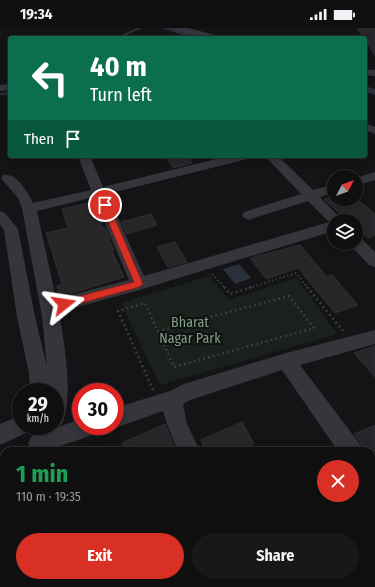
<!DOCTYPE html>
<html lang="en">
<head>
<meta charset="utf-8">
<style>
	:root { --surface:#0f0f10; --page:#181819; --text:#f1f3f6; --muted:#9b9c9f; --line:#2f2f30; --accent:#d93025 }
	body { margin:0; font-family:"Fira Sans Condensed",sans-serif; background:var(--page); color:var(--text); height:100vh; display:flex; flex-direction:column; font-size:15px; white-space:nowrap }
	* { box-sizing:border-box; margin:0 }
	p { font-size:13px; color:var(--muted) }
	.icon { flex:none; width:22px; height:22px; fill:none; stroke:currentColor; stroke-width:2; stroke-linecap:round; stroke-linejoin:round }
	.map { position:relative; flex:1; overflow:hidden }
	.details { position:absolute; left:0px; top:419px; width:375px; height:140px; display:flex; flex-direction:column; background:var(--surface); border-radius:12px 12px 0 0; box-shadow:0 2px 10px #0003,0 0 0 1px var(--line) }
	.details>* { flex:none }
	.hud { position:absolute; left:8px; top:8px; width:359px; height:122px; border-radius:4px; box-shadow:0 2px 10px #0003,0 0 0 1px var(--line); background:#0b6e4f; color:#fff; overflow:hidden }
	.needle { width:26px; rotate:49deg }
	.buttons { position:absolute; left:327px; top:142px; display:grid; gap:8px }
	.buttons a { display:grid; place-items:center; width:36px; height:36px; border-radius:50%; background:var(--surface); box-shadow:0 2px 10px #0003,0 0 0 1px var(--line); font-size:20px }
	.speed { position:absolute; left:12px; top:355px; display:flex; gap:8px; font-size:20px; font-weight:700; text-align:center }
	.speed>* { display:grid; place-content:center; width:52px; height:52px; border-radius:50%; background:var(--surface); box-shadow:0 2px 10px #0003,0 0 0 1px var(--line); line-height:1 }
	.speed small { font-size:10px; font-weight:400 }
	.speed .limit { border:6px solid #d22; background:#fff; color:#111 }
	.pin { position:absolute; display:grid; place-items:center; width:34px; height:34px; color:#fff; margin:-17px; border:2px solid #fff; border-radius:50%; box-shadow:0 1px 4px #0007 }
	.me { position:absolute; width:44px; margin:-22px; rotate:75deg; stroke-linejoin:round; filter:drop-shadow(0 0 3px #0008) }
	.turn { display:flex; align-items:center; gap:14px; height:84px; padding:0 16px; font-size:18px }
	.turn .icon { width:52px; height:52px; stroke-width:2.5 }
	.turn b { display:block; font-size:28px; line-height:34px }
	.then { display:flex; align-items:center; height:38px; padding:0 16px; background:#0003; gap:8px; font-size:15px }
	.round { display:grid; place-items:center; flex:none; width:42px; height:42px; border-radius:21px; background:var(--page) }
	.headline { display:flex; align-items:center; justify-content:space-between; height:68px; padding:0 16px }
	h1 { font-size:24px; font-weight:700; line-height:30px; color:#1e9e55 }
	.primary-button { display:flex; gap:8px; margin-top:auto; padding:8px 16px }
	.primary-button a { flex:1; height:46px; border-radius:24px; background:var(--accent); color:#fff; font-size:16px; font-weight:700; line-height:46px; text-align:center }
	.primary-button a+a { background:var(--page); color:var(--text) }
	.status { display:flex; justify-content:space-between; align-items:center; height:28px; padding:0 20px; background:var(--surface); direction:ltr }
	.status svg { height:11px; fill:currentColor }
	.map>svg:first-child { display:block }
	.green { fill:#1a211c }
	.water { fill:#2a313a }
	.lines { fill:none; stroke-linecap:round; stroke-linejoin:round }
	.stream { stroke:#2a313a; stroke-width:2 }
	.canal { fill:#2a313a; fill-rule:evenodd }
	.building { fill:#27272a; stroke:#2f2e32 }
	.path-far1 { stroke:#3b3c42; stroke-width:2; stroke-dasharray:1.5 2.5; stroke-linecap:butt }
	.path { stroke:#3b3c42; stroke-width:2.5; stroke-dasharray:2 3; stroke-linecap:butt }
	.street { fill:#35353b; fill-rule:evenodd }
	.route { fill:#d93025; stroke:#8d1f18 }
	.labels { text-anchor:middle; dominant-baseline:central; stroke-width:4; stroke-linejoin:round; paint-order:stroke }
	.park-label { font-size:14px; fill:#7ca283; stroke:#0f0f11 }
</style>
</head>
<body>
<div class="status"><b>19:34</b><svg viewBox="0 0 49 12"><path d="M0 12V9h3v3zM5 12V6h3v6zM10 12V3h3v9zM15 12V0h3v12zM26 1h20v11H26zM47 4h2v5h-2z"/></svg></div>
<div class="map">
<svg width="375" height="559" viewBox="0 0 375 559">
	<rect width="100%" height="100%" fill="#141416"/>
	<!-- green -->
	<path class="green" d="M210,248l19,24 68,-22 40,56 -177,51 -39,-82z"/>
	<!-- water -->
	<path class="water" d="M239,236l12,14 -16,6 -12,-15z"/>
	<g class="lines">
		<!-- stream -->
		<g class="stream">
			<path d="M117,10l23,-10"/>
			<path d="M0,66l10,-1"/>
		</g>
		<!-- canal -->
		<g class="canal">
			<path d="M162,0h12l29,10h-12z"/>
			<path d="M365,58l10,3v6l-10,-3z"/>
		</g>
	</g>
	<!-- building -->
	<g class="building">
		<path d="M357,0h18v28l-10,-18h-2z"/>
		<path d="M165,128h22l5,7 -19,5z"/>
		<path d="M324,171h33l18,15v21l-6,3 -13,-10v-7h-8z"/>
		<path d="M93,174l10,26 2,-1 5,11 -1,1 5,11 -2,1 12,26 -65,20 -2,-11 5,-2 -16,-51 22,-5 -6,-19z"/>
		<path d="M151,186l6,11 -30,9 -6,-12z"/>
		<path d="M175,214l12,20 -19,5 -11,-20z"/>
		<path d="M300,217l27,32 5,-2 26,30 -23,8 -37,-45 -32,11 -16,-21z"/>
		<path d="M375,318v31l-21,-24z"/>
		<path d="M242,394l12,22 -16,7h-32l-5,-11z"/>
		<path d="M165,396l11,26 -4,1h-47l-3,-8z"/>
		<path d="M375,397v26h-12l-3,-9 -6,-8z"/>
	</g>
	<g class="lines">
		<!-- path-far1 -->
		<g class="path-far1">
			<path d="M212,246l13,14"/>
			<path d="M249,260l47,-15 12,15"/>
		</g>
		<!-- path -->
		<g class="path">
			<path d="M224,259l6,7 22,-7"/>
			<path d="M307,259l36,44"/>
			<path d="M153,362l-35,-79 27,-8 29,64 140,-39 -25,-32 -131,35"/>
		</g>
		<!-- street -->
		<g class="street">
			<path d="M174,0h14l31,8 1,2h-14l-31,-8z"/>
			<path d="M365,41l10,1v6l-10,-1z"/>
			<path d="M10,56v6l-10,1v-6z"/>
			<path d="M365,95l10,4v7l-10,-4z"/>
			<path d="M78,128h12l13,31 125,-31h21l-2,3 -140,35 37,82 185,-54 -21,-21 -54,17 -5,2 -5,-2 -2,-3 2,-3 57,-18 -36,-38h13l35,34 21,-6v8l-14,5 23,24h-9v10l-195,59 -80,22c5,29 15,85 3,112l-7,3 -2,-1h2v-34h-25l-1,-19 -12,-56 -13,-87 -4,-5v-14l5,2 13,16 17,88 12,50 -5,-51 -20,-108 -4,-10 -17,-20 2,-3c13,-3 25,17 30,28l58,-13zM94,169l35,83 -73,19 -19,-88z"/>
			<path d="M375,144v8l-19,6v-8z"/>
			<path d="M356,209l5,1 14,14v15l-6,-2 -18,-19 -2,-3h7z"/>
			<path d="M375,302v14l-75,21 59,78 3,8h-24l-56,-81 -92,30 -7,4 4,20 13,27h-22l-11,-27 -4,-13 -48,17 -4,-2h4v-18l55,-17 14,-7 102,-31z"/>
			<path d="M21,387v11h10l-3,6 -28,13v-21z"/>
			<path d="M81,391v7h20l-3,7 -52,18 -14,-1 -4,-7 4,-7z"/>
			<path d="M371,440l4,2v25l-4,-1z"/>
			<path d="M0,500l4,2v34l-4,-1z"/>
			<path d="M54,555h26l1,4h-26z"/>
		</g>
	</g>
	<!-- route -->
	<path class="route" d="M102,175h3l4,2 34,79 -4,3 -75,21 -3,-1 -1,-3 1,-3 73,-19 -33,-77z"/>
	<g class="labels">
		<!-- park labels -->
		<g class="park-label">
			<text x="190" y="294">Bharat<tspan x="190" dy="16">Nagar Park</tspan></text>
		</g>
	</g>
</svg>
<div class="buttons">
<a><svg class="needle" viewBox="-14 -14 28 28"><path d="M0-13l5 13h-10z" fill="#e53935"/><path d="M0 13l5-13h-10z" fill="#9b9c9f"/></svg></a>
<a><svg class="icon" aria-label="layers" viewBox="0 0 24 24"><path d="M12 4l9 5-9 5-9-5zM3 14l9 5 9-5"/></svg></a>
</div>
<div class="speed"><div>29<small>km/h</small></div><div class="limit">30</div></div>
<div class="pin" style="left:105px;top:177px;background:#d93025"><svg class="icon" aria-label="arrive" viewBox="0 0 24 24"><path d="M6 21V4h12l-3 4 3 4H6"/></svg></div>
<svg class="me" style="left:64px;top:276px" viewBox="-20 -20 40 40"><path d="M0-17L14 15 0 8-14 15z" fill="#d93025" stroke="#fff" stroke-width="4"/></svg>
<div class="hud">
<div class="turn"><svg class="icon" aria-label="left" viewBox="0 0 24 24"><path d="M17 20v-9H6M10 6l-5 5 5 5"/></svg><div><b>40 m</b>Turn left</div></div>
<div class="then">Then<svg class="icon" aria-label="arrive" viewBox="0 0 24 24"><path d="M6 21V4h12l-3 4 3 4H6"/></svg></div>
</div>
<section class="details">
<div class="headline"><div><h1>1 min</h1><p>110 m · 19:35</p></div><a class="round" style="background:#d93025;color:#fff"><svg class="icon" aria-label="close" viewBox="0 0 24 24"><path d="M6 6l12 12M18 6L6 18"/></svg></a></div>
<div class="primary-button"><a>Exit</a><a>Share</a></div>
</section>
</div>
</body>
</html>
